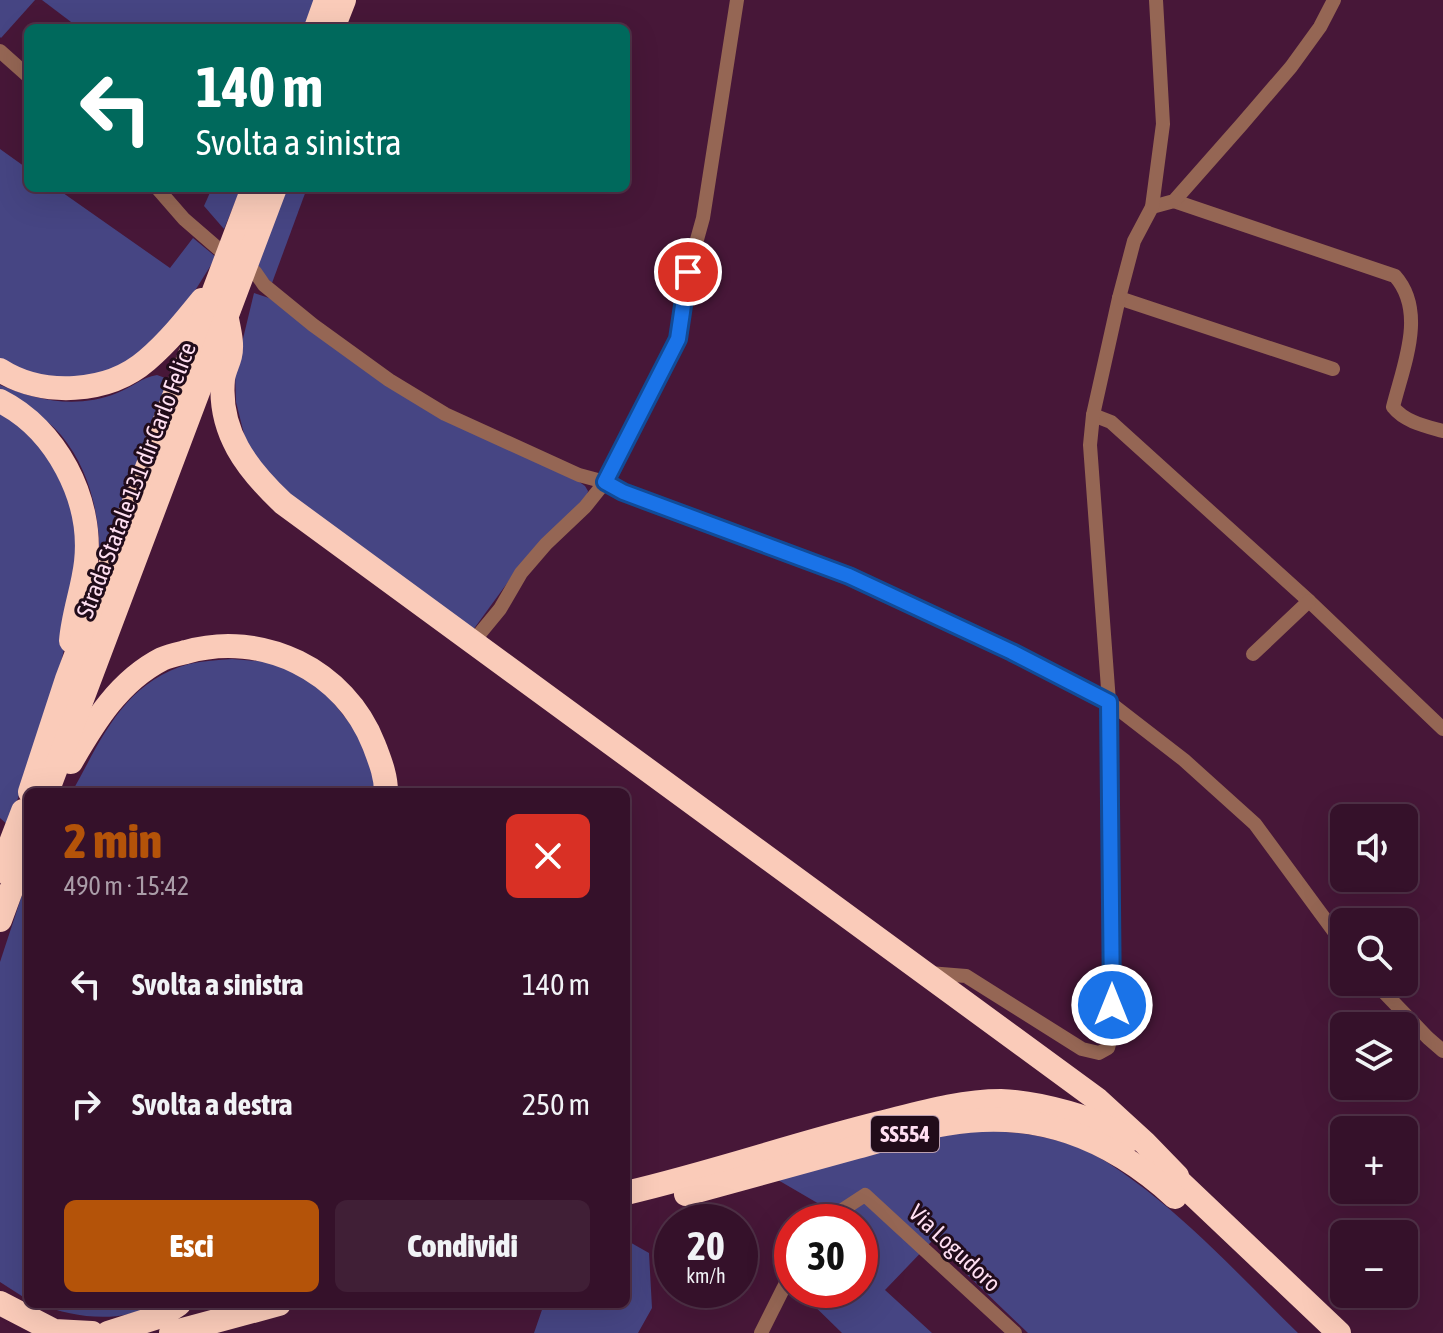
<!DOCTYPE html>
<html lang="it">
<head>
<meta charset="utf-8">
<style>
	:root { --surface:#35112a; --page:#401f36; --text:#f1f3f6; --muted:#aa9da8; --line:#4f3147; --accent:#b45309 }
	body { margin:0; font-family:"Asap Condensed",sans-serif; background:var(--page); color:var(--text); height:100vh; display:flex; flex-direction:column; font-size:30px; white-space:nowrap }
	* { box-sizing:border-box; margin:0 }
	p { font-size:26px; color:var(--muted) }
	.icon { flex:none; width:44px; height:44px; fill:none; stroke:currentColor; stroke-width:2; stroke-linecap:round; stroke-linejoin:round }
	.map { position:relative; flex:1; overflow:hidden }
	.details { position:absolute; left:24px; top:788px; width:606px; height:520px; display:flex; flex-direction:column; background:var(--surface); border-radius:12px; box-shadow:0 8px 32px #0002,0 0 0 2px var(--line) }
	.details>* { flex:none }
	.hud { position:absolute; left:24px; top:24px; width:606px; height:168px; border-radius:12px; box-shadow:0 8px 32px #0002,0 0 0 2px var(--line); background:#00695c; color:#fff; overflow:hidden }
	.buttons { position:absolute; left:1330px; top:804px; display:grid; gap:16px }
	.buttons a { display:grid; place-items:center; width:88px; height:88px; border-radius:12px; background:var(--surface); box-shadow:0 8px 32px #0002,0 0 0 2px var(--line); font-size:40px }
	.speed { position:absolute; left:654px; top:1204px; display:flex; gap:16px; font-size:40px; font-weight:700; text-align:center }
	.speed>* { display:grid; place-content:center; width:104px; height:104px; border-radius:50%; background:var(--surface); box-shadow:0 8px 32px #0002,0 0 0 2px var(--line); line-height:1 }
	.speed small { font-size:20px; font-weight:400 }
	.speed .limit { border:12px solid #d22; background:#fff; color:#111 }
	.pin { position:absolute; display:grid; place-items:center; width:68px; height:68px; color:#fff; margin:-34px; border:4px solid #fff; border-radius:50%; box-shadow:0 2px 8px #0007 }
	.me { position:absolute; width:88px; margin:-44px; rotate:0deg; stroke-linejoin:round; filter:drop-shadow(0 0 6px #0008) }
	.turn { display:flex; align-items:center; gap:28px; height:168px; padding:0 40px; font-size:36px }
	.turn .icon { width:104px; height:104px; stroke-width:2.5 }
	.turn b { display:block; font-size:56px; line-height:68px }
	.round { display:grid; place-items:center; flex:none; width:84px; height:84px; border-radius:12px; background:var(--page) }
	.head { display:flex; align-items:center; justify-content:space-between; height:136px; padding:0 40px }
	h1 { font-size:48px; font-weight:800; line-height:60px; color:var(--accent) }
	.cta { display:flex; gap:16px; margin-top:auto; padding:16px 40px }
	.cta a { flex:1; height:92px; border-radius:12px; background:var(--accent); color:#fff; font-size:32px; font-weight:800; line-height:92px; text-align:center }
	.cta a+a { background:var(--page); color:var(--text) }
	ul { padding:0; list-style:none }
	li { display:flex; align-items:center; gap:24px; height:120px; padding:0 40px }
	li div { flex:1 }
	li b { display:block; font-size:30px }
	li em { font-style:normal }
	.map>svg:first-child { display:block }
	.green { fill:#464583 }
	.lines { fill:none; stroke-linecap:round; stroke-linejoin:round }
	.street { stroke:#956654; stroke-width:14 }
	.highway { stroke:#facbb9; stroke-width:24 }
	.highway-bridge { stroke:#facbb9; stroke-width:24 }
	.route-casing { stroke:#114b97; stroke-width:20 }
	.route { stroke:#1a73e8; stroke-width:14 }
	.labels { text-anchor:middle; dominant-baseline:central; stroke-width:6; stroke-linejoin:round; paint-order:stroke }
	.shield { fill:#210c1a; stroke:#bca0b1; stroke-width:2 }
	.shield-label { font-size:22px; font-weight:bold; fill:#ffdff2 }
	.street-label { font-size:24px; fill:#ffdff2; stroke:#210c1a }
</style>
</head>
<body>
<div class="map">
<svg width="1443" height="1333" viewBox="0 0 1443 1333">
	<rect width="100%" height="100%" fill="#471738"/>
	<!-- green -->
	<g class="green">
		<path d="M0,0h35l-34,38 -1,-1z"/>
		<path d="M42,0h273l-10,28h-226z"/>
		<path d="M0,149l28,20v19h28l114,80 23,-30 23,19 -30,48 -51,58 -70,22 -65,-21z"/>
		<path d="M212,188h29l-17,41 -20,-23z"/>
		<path d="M282,188h25l-35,95 -17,-17z"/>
		<path d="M254,293l15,5 19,12 101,77 185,91 11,8 3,5 -2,8 -65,65 -48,66 -187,-136 -39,-48 -11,-44 -1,-30z"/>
		<path d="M157,375l11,4 -69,198c3,-50 -5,-102 -38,-142 -16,-19 -40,-31 -61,-43v-7c38,16 77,24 117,8 14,-5 25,-16 40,-18z"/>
		<path d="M0,412c21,13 48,29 59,52 48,98 -15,265 -51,361l-8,-7z"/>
		<path d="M232,659l38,3 26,11 29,19 42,53 11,47h-306c30,-54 52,-110 117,-128 14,-3 29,-4 43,-5z"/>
		<path d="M22,895l6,5v400l-28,-18v-320z"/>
		<path d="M980,1131c36,0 69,5 102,18 23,10 44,26 63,40 55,43 103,95 153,144h-270l-96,-92 -47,49 47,43h-90l-44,-43h62v-68h-21l-13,-14 -48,-28 162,-44z"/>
		<path d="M626,1240l23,13 3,55 -14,25h-104l10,-29h82z"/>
		<path d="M39,1304h116c-35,20 -80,14 -116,0z"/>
	</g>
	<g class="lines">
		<!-- street -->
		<g class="street">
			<path d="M0,51l28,25"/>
			<path d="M157,188l27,31 37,32"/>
			<path d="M1174,201l221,75c32,36 8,90 -2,131 12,15 32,19 50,24"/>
			<path d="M1152,207l22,-6 68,-77 49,-57 29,-40 14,-27"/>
			<path d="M255,272l9,13 49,40 76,55 56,34 134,61 26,7 73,-143 10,-67 15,-54 34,-218"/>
			<path d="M1119,298l214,71"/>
			<path d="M1093,415l18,7 198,179 134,128"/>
			<path d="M472,643l28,-34 21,-36 25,-29 39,-37 20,-25 18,10 226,84 163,76 97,50 75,58 71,64 89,121"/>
			<path d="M1253,654l56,-53"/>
			<path d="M929,973l37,3 116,73 17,4 9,-5 4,-15 1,-85 -4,-246 -19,-257 3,-30 26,-117 15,-57 18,-34 11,-83 -7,-124"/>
			<path d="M1374,982l54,56 15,13"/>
			<path d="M830,1222l6,-8 29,-19 150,138"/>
			<path d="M761,1333l31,-62"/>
		</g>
		<!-- highway -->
		<g class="highway">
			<path d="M316,28l10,-28"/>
			<path d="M333,28l11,-28"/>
			<path d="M227,319c2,11 6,25 3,37 -2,8 -6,15 -7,23 -5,53 24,90 60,124l815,597 47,43 32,33"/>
			<path d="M0,370c42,27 108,24 147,-10 21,-18 38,-39 55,-60"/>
			<path d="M0,401c56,28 93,98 86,161 -3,27 -13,52 -15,79"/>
			<path d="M71,762c23,-40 48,-81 91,-103 7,-3 16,-5 24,-7 76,-22 159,18 188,93 6,16 12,30 12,47"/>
			<path d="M30,792l37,-113 186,-491"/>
			<path d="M47,792l228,-604"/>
			<path d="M1164,1167l175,166"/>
			<path d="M626,1193c86,-20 169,-49 254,-70 40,-10 79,-22 121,-22 36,1 99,17 128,39"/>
			<path d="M686,1194c57,-16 114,-31 171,-47 29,-8 59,-18 89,-23 89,-16 163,13 229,73"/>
			<path d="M0,1303l54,28 38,2"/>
			<path d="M108,1333l53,-17 18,-12"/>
			<path d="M171,1333l108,-29"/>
		</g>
		<!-- highway-bridge -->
		<g class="highway-bridge">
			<path d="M0,871l23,-60"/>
			<path d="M0,920l28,-76"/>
		</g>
	</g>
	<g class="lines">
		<defs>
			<path id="route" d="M688,272l-10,67 -73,143 18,10 226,84 163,76 97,50 3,303"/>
		</defs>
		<!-- route casing -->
		<use href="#route" class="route-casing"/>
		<!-- route -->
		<use href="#route" class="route"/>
	</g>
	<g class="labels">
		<!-- shield labels -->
		<rect class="shield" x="871" y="1116" width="68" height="36" rx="6"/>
		<g class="shield-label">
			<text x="905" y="1134">SS554</text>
		</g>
		<!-- street labels -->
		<g class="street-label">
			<text transform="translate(136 480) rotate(-69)">Strada Statale 131 dir Carlo Felice</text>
			<text transform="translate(955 1248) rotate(43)">Via Logudoro</text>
		</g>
	</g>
</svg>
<div class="buttons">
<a><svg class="icon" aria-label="sound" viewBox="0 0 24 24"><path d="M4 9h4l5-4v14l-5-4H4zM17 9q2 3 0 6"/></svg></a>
<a><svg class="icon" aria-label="search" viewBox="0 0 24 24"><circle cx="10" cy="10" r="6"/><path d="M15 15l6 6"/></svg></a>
<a><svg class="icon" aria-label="layers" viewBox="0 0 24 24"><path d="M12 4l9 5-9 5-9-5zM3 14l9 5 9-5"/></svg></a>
<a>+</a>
<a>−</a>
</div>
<div class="speed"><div>20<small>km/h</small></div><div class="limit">30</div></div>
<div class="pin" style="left:688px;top:272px;background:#d93025"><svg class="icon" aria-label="arrive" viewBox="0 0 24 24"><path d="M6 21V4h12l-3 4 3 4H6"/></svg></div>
<svg class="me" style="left:1112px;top:1005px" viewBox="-20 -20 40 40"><circle r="17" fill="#1a73e8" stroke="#fff" stroke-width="3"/><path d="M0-11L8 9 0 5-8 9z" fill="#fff"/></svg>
<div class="hud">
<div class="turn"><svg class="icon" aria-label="left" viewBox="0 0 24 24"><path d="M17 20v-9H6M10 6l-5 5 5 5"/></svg><div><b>140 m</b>Svolta a sinistra</div></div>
</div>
<section class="details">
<div class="head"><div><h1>2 min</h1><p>490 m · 15:42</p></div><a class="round" style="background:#d93025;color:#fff"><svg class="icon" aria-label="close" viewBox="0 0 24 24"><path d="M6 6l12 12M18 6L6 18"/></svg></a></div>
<ul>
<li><svg class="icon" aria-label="left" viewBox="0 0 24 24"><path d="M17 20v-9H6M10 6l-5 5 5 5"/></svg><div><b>Svolta a sinistra</b></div><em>140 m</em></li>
<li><svg class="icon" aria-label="right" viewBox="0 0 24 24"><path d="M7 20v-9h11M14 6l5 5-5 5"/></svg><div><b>Svolta a destra</b></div><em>250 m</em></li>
</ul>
<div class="cta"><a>Esci</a><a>Condividi</a></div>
</section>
</div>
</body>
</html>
